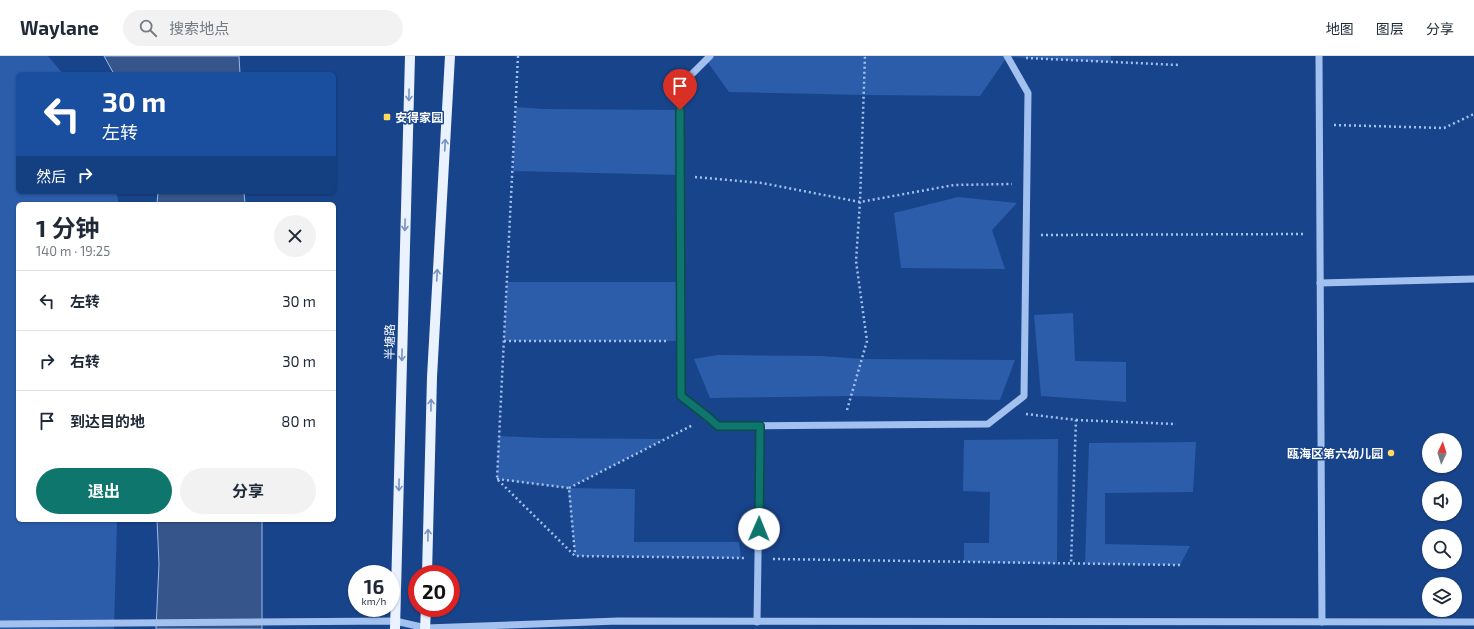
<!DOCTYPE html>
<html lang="zh">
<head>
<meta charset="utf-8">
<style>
	:root { --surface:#fff; --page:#f2f2f3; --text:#1f2937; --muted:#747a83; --line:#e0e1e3; --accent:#0f766e }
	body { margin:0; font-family:"Exo 2","Noto Sans SC",sans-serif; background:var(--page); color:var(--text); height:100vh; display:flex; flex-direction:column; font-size:15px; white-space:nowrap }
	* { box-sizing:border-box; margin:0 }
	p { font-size:13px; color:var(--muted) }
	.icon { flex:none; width:22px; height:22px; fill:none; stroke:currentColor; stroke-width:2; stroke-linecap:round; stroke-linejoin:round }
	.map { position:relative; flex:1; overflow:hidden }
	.sheet { position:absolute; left:16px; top:146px; width:320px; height:320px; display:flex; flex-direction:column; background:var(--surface); border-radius:6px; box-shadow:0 1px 3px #0004 }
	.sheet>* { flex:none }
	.hud { position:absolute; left:16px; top:16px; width:320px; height:122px; border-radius:6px; box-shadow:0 1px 3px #0004; background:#1a4fa0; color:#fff; overflow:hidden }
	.needle { width:26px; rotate:4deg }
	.controls { position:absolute; left:1422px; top:377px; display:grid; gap:8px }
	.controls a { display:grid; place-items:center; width:40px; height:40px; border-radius:50%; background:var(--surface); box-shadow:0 1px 3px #0004; font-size:20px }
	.speed { position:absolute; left:348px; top:509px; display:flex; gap:8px; font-size:20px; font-weight:700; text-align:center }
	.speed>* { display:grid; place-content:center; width:52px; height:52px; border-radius:50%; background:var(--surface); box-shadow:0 1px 3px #0004; line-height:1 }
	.speed small { font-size:10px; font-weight:400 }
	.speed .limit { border:6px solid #d22; background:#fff; color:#111 }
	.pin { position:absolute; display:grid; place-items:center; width:34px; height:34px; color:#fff; margin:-41px -17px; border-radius:50% 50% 50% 0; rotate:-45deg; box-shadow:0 0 4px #0007 }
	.pin .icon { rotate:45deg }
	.me { position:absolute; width:44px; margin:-22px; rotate:1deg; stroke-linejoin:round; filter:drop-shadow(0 0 3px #0008) }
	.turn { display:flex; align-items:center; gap:14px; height:84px; padding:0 20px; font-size:18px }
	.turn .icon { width:52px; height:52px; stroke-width:2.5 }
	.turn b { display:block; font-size:28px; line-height:34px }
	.then { display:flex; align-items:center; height:38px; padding:0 20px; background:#0003; gap:8px; font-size:15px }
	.round { display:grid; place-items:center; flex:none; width:42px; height:42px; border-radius:21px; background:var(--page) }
	.head { display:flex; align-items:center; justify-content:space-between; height:68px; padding:0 20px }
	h1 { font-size:24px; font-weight:700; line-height:30px }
	.button { display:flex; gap:8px; margin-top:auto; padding:8px 20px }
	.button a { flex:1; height:46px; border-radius:24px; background:var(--accent); color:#fff; font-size:16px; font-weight:700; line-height:46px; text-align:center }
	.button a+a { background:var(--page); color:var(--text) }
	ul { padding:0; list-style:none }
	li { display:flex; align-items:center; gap:12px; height:60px; padding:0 20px; border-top:1px solid var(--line) }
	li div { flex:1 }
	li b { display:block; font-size:15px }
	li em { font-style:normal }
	header { display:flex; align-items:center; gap:24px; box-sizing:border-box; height:56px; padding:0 20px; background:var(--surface); border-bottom:1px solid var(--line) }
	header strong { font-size:19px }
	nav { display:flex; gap:22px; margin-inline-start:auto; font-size:14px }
	.search { width:280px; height:36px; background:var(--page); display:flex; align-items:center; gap:10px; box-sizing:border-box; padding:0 14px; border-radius:22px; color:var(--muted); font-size:15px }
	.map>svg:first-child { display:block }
	.green { fill:#2b5daa }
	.water { fill:#36568b; stroke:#95bbf0 }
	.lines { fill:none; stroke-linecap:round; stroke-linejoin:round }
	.path { stroke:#a3c1ee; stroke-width:2.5; stroke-dasharray:2 3; stroke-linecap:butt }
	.minor { stroke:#a3c1ee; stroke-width:7 }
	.major { stroke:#eaf1ff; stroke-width:10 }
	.oneway { stroke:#7692bf }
	.route-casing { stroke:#0a4d48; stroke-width:10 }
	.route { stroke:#0f766e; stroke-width:7 }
	.poi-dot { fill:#ffd960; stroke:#18448b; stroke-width:1.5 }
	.labels { text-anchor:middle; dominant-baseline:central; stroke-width:3; stroke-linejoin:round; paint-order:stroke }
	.poi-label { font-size:12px; font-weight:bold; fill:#fff; stroke:#18448b; text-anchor:start }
	.street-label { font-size:12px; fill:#fff; stroke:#18448b }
</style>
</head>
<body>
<header>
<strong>Waylane</strong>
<div class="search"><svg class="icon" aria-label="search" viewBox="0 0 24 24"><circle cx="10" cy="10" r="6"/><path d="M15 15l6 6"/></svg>搜索地点</div>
<nav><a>地图</a><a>图层</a><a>分享</a></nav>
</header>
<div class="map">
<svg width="1474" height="573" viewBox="0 0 1474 573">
	<rect width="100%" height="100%" fill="#18448b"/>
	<!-- green -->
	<g class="green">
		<path d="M0,0h48l15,18h-45v118h98l3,12h-101v316h99l-3,109h-114z"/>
		<path d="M710,0h401v6l-104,-5 -27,39 -116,-1 -135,-3 -23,-32z"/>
		<path d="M516,51l28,2 136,1 1,65 -168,-4z"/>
		<path d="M958,141l59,6 -25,27 13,39 -104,-1 -7,-55z"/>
		<path d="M507,226h174v59h-177z"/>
		<path d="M1073,257l2,48 51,1v40l-85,-6 -7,-81z"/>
		<path d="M717,299l105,1 40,3 153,1 -15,40 -149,-4 -141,2 -16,-39z"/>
		<path d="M499,380l44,2 122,1 -96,49 66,1 -1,53h105l2,16 -166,-2 -7,-68 -71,-9z"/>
		<path d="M1058,383l-1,125 -93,-2v-19h25l1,-51 -27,-1 1,-51z"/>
		<path d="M1196,386l-3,50 -88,1v51l85,2 -10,19 -95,-1 4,-121z"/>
	</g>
	<!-- water -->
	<g class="water">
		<path d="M104,0h135l1,18h-126z"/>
		<path d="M158,136h86l1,12h-88z"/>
		<path d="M157,464h105v109h-106l3,-65z"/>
	</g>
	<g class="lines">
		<!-- path -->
		<g class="path">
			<path d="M518,0l-21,423 78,77 169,2"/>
			<path d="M1026,2l153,7"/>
			<path d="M1334,69l110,3 30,-14"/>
			<path d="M695,121l67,6 98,19 94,-17 58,-1"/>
			<path d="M1041,179l263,-1"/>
			<path d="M504,285h162"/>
			<path d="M847,354l20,-69 -11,-80 4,-59 5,-146"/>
			<path d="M1026,358l50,6 -5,144"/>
			<path d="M1076,364l100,4"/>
			<path d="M497,423l72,9 6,67"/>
			<path d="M569,432l124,-63"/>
			<path d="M773,503l407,6"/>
		</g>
		<!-- minor -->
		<g class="minor">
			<path d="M710,0l-30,30 1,310 36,30 271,-2 36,-28 4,-303 -21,-37"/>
			<path d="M1319,0l3,566"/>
			<path d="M1320,227l154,-4"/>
			<path d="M757,566l3,-196"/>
			<path d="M0,568l395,-3 31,7 192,-7 856,1"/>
		</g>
		<!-- major -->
		<g class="major">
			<path d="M427,518l5,-197 18,-321"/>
			<path d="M395,573l15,-573"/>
			<path d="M425,573l1,-21"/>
		</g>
	</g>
	<!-- one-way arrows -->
	<defs><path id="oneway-shaft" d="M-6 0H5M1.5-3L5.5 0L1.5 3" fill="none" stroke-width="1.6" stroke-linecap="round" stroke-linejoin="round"/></defs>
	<g class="oneway">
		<use href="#oneway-shaft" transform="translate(409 39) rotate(91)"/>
		<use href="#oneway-shaft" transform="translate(445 89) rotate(-87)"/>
		<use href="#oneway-shaft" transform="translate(405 169) rotate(91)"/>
		<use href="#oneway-shaft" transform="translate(437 219) rotate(-87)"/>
		<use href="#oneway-shaft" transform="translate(402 299) rotate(91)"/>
		<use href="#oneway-shaft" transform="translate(431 349) rotate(-89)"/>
		<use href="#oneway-shaft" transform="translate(399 429) rotate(91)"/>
		<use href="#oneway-shaft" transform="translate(428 479) rotate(-89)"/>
	</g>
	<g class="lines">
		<defs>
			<path id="route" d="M680,54l1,286 27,21 10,9h42l-1,103"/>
		</defs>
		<!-- route casing -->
		<use href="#route" class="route-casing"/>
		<!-- route -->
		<use href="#route" class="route"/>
	</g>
	<!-- markers -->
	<g class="poi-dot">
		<rect x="383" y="57" width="8" height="8" rx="2"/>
		<circle cx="1391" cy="397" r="4"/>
	</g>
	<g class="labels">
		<!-- poi labels -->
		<g class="poi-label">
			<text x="395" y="61">安得家园</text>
			<text x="1383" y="397" text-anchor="end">瓯海区第六幼儿园</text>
		</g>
		<!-- street labels -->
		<g class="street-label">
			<text transform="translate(389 286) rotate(-89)">半塘路</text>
		</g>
	</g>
</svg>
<div class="controls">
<a><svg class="needle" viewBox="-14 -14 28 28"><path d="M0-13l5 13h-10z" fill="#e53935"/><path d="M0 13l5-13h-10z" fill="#747a83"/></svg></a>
<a><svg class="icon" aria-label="sound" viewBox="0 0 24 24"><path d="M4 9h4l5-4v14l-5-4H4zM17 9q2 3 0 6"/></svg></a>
<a><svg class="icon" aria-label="search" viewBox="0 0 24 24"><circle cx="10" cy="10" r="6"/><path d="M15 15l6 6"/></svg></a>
<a><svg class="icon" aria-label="layers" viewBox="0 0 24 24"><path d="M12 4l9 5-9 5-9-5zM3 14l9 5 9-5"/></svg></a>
</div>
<div class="speed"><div>16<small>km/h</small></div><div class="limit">20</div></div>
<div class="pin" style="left:680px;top:54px;background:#d93025"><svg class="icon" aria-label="arrive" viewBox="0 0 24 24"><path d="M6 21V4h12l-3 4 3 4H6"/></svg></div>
<svg class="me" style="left:759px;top:473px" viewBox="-20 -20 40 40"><circle r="19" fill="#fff"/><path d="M0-13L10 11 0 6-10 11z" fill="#0f766e"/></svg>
<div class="hud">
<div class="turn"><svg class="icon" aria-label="left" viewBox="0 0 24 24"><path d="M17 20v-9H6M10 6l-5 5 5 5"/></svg><div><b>30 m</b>左转</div></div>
<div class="then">然后<svg class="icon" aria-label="right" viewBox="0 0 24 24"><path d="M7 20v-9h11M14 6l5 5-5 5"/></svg></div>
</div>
<section class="sheet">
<div class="head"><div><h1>1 分钟</h1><p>140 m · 19:25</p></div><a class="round"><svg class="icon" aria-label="close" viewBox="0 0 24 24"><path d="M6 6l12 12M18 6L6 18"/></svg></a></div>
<ul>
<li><svg class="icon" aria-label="left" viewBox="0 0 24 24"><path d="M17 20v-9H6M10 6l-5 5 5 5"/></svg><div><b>左转</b></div><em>30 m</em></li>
<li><svg class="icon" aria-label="right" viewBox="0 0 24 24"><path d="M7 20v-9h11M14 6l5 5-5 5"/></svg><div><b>右转</b></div><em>30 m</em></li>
<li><svg class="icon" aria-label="arrive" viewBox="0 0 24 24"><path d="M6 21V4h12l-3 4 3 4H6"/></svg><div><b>到达目的地</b></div><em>80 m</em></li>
</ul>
<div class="button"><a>退出</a><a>分享</a></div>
</section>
</div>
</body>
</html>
